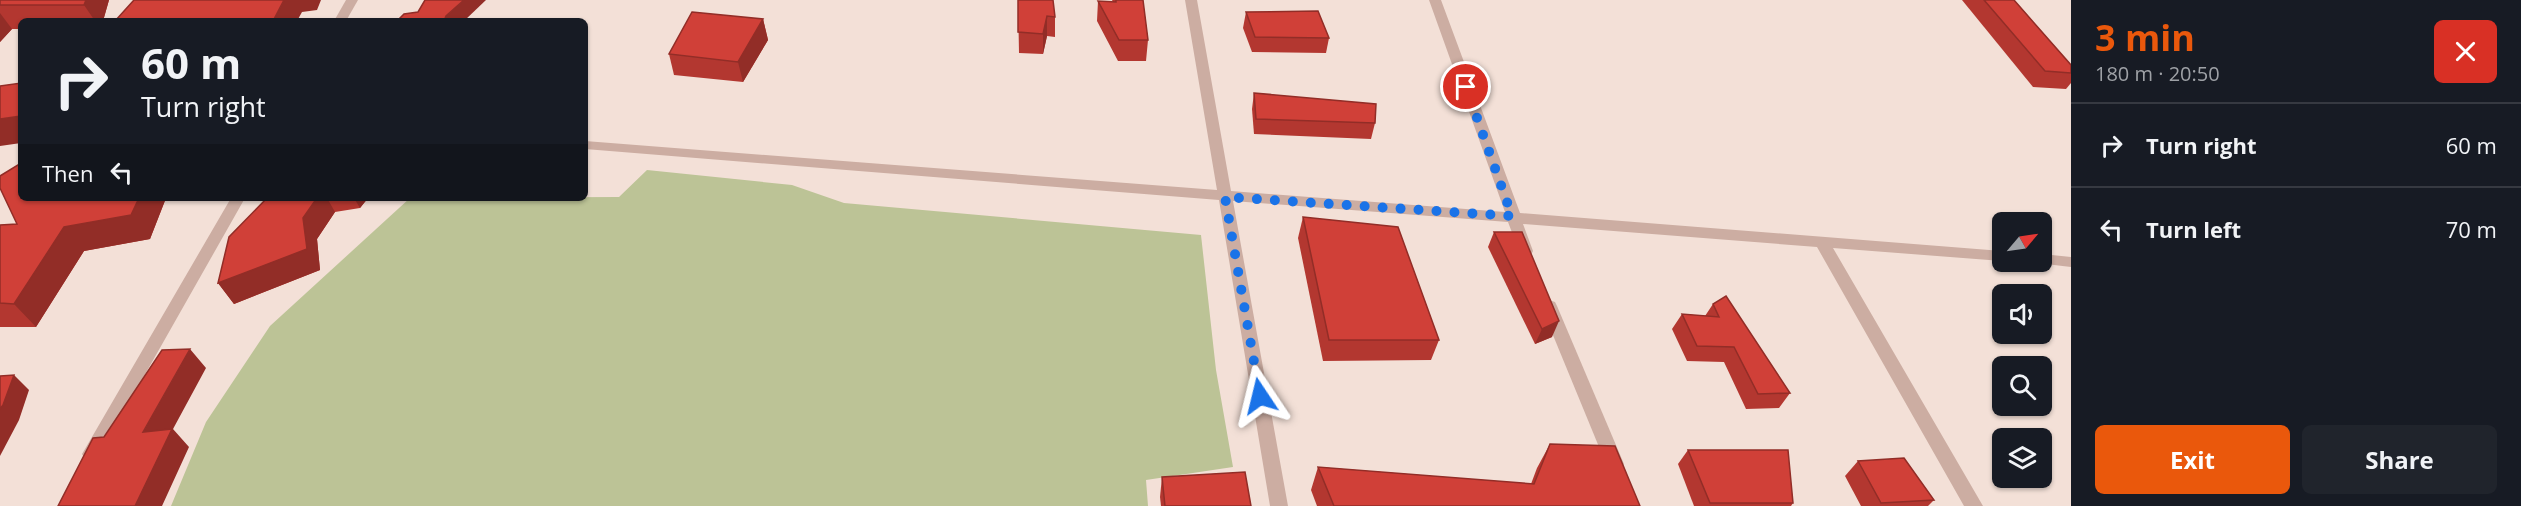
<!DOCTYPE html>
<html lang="en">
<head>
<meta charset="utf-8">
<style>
	:root { --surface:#171b24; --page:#20242c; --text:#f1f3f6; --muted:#9ea1a6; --line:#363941; --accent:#ea580c }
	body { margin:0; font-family:"Open Sans",sans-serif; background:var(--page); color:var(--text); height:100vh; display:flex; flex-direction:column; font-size:22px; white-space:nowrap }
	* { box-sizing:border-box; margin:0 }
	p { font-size:20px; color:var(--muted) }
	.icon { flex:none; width:33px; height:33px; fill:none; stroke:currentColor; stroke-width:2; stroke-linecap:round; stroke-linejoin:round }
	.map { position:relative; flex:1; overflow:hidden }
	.sheet { display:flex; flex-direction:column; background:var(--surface); width:450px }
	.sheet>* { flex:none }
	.banner { position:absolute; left:18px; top:18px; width:570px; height:183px; border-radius:9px; box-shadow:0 2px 4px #0004; background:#171b24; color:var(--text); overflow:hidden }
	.needle { width:39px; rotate:61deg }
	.buttons { position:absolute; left:1992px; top:212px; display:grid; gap:12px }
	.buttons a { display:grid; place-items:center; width:60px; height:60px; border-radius:9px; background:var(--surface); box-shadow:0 2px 4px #0004; font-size:30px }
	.pin { position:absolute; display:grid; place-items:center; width:51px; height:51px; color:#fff; margin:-26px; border:3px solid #fff; border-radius:50%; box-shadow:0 2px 6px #0007 }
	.me { position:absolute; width:66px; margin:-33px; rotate:350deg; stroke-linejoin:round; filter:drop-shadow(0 0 4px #0008) }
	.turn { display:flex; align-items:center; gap:21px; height:126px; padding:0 24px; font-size:27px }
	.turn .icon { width:78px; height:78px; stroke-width:2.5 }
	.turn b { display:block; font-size:42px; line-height:51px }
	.then { display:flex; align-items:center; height:57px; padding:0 24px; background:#0003; gap:12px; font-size:22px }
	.round { display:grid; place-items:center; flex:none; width:63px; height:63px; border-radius:9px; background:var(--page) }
	.head { display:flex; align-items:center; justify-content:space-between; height:102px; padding:0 24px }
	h1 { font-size:36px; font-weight:700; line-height:45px; color:var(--accent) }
	.button { display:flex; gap:12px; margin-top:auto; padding:12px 24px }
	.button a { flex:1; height:69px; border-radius:9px; background:var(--accent); color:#fff; font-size:24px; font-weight:700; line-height:69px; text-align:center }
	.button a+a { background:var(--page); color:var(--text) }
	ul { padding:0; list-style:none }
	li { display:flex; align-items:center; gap:18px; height:84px; padding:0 24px; border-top:2px solid var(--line) }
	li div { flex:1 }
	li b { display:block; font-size:22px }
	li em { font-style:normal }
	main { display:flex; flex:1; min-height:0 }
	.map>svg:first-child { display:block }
	.green { fill:#bcc396 }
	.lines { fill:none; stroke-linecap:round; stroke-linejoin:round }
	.street { fill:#ccada2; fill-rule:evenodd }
	.wall { fill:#b33730 }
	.shaded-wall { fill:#922d27 }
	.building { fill:#d04038; stroke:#922d27; stroke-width:1.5 }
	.route { stroke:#1a73e8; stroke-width:10; stroke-dasharray:0 18 }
</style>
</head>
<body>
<main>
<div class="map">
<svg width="2071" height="506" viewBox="0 0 2071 506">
	<rect width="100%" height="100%" fill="#f3e0d7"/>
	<!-- green -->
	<path class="green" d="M647,170l145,15 52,18 357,32 15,135 17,97 -87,13 2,26h-977l35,-84 64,-96 140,-128 209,-1z"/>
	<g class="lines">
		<!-- street -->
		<g class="street">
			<path d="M346,0h12l-12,21h-12z"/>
			<path d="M1185,0h12l34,191 274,21 -76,-212h12l79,213 482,38v10l-169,-13 150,258h-19l-147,-259 -294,-23 10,27 -2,4h-10l-2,-4 -11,-29 -275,-21 55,305h-18l-51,-306 -634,-51v-8l632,49z"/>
			<path d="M231,198h14l-148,261 -6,2 -6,-2 -3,-5 3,-5z"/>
			<path d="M2042,254l29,3v10l-34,-4 -1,-2h6z"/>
			<path d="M1549,300l6,2 2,4 67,158 -3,5 -6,2 -6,-2 -3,-5 -65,-158 2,-4z"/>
		</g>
	</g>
	<!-- wall -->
	<g class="wall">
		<path d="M0,0h109l-6,21h-82v8h-9l-12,13z"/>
		<path d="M1018,0l37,17v20l-8,-1 -4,18 -24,-1z"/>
		<path d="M1112,0h31l5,40 -2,21h-28l-21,-40 1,-20 15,1z"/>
		<path d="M1962,0h52l57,65v18l-5,6 -33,-2z"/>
		<path d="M1246,12l83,26 -3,15 -74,-1 -9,-24z"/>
		<path d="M763,19l5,21 -25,42 -69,-7 -5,-21z"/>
		<path d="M1254,93l121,30 -4,16 -117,-5 -2,-25z"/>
		<path d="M21,198h145l-16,41 -66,12 -48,76h-36v-102l17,-1z"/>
		<path d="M267,198h101l-8,10 -25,4 -18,27 3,31 -86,34 -16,-21z"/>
		<path d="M1303,217l136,123 -8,20 -108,1 -25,-123z"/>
		<path d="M1494,232l58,105 -17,7 -47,-97z"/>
		<path d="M1713,304l77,89 -11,15 -33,1 -22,-47 -37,-1 -15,-32 10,-15 23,2z"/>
		<path d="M1550,444l90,62h-323l-6,-16 7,-23 213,17 6,-16z"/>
		<path d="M1688,450l105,53 -2,3h-97l-16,-42z"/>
		<path d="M1858,461l76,39 -6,6h-67l-16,-30z"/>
		<path d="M1162,477l89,29h-90l-1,-9z"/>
	</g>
	<!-- shaded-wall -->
	<g class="shaded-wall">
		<path d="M86,0h23l-6,21h-8l-11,-16z"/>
		<path d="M284,0h37l-4,10 -15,2 -5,9h-24z"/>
		<path d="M464,0h22l-22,21h-20l2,-5z"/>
		<path d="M0,13l12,16 -12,13z"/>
		<path d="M1047,16v20l-4,18v-20z"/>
		<path d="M763,19l5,21 -25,42 -5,-20z"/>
		<path d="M21,116v27l-21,3v-27z"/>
		<path d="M139,198h27l-16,41 -66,12 -48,76 -22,-23 50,-77z"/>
		<path d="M317,198h10l8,14 -18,27 3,31 -86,34 -16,-21z"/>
		<path d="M354,198h14l-8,10z"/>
		<path d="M1559,321l-7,16 -17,7 7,-15z"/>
		<path d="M190,349l16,19 -33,61 16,18 -27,59h-27l8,-74z"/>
		<path d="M14,375l15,15 -10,30 -19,36v-47z"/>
	</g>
	<!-- building -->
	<g class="building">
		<path d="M0,0h86l-2,5h-84z"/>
		<path d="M134,0h150l-11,21h-158z"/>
		<path d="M425,0h39l-18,16 -2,5h-47l7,-7 14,-2z"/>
		<path d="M1018,0h35l2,17 -8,-1 -4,18 -25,-2z"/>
		<path d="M1116,0h27l5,40h-29l-21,-39 18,1z"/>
		<path d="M1984,0h30l57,65v8l-26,-2z"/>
		<path d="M1318,11l11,27 -74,-1 -9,-25z"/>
		<path d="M692,12l71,7 -25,43 -69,-8z"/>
		<path d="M21,83v33l-21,3v-33z"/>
		<path d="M1254,93l122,11 -1,19 -119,-4z"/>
		<path d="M21,163v35h118l-8,17 -67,12 -50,77 -14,-1v-78l17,-1 -17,-36v-12z"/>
		<path d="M267,198h50l-14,20 4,31 -89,34 11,-46z"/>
		<path d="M1303,217l95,10 41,113h-110z"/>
		<path d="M1494,232h28l37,89 -17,8z"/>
		<path d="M1726,296l64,97 -32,1 -24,-47 -37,-1 -15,-32 37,3 -6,-13z"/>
		<path d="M190,349l-47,83 29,-3 -37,77h-77l35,-68 11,-1 58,-87z"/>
		<path d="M14,375l-11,30 -3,4v-33z"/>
		<path d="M1550,444l65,2 25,60h-306l-16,-39 216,17z"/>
		<path d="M1688,450h100l5,53h-83z"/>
		<path d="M1904,458l30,42 -53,3 -23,-42z"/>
		<path d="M1245,472l6,34h-86l-3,-29z"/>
	</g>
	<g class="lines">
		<!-- route -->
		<path class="route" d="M1260,396l-35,-199 287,19 -46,-129"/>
	</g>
</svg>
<div class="buttons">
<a><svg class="needle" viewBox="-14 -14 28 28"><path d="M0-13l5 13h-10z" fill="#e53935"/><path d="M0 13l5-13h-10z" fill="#9ea1a6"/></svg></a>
<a><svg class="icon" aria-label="sound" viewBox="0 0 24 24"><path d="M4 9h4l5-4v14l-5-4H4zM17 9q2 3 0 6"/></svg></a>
<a><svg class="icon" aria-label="search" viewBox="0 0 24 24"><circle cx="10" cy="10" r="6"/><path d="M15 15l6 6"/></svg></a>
<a><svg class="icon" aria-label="layers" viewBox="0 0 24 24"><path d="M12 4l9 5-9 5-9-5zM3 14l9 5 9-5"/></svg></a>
</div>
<div class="pin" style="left:1466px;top:87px;background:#d93025"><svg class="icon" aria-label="arrive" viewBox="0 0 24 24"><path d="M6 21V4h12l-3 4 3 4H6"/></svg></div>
<svg class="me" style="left:1260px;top:396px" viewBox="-20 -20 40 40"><path d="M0-17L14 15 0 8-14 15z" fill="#1a73e8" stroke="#fff" stroke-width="4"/></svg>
<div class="banner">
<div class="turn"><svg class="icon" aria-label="right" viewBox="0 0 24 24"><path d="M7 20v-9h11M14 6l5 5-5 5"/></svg><div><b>60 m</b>Turn right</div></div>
<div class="then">Then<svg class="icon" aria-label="left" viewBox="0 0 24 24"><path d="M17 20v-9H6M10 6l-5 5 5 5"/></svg></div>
</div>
</div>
<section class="sheet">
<div class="head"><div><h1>3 min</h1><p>180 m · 20:50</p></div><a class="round" style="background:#d93025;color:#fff"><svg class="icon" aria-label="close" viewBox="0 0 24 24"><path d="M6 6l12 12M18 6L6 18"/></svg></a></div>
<ul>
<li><svg class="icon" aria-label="right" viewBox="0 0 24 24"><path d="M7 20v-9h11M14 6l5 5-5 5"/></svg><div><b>Turn right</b></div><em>60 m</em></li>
<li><svg class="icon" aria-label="left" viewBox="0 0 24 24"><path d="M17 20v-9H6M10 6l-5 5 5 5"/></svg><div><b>Turn left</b></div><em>70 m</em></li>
</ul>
<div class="button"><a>Exit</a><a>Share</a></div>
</section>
</main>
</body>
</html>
